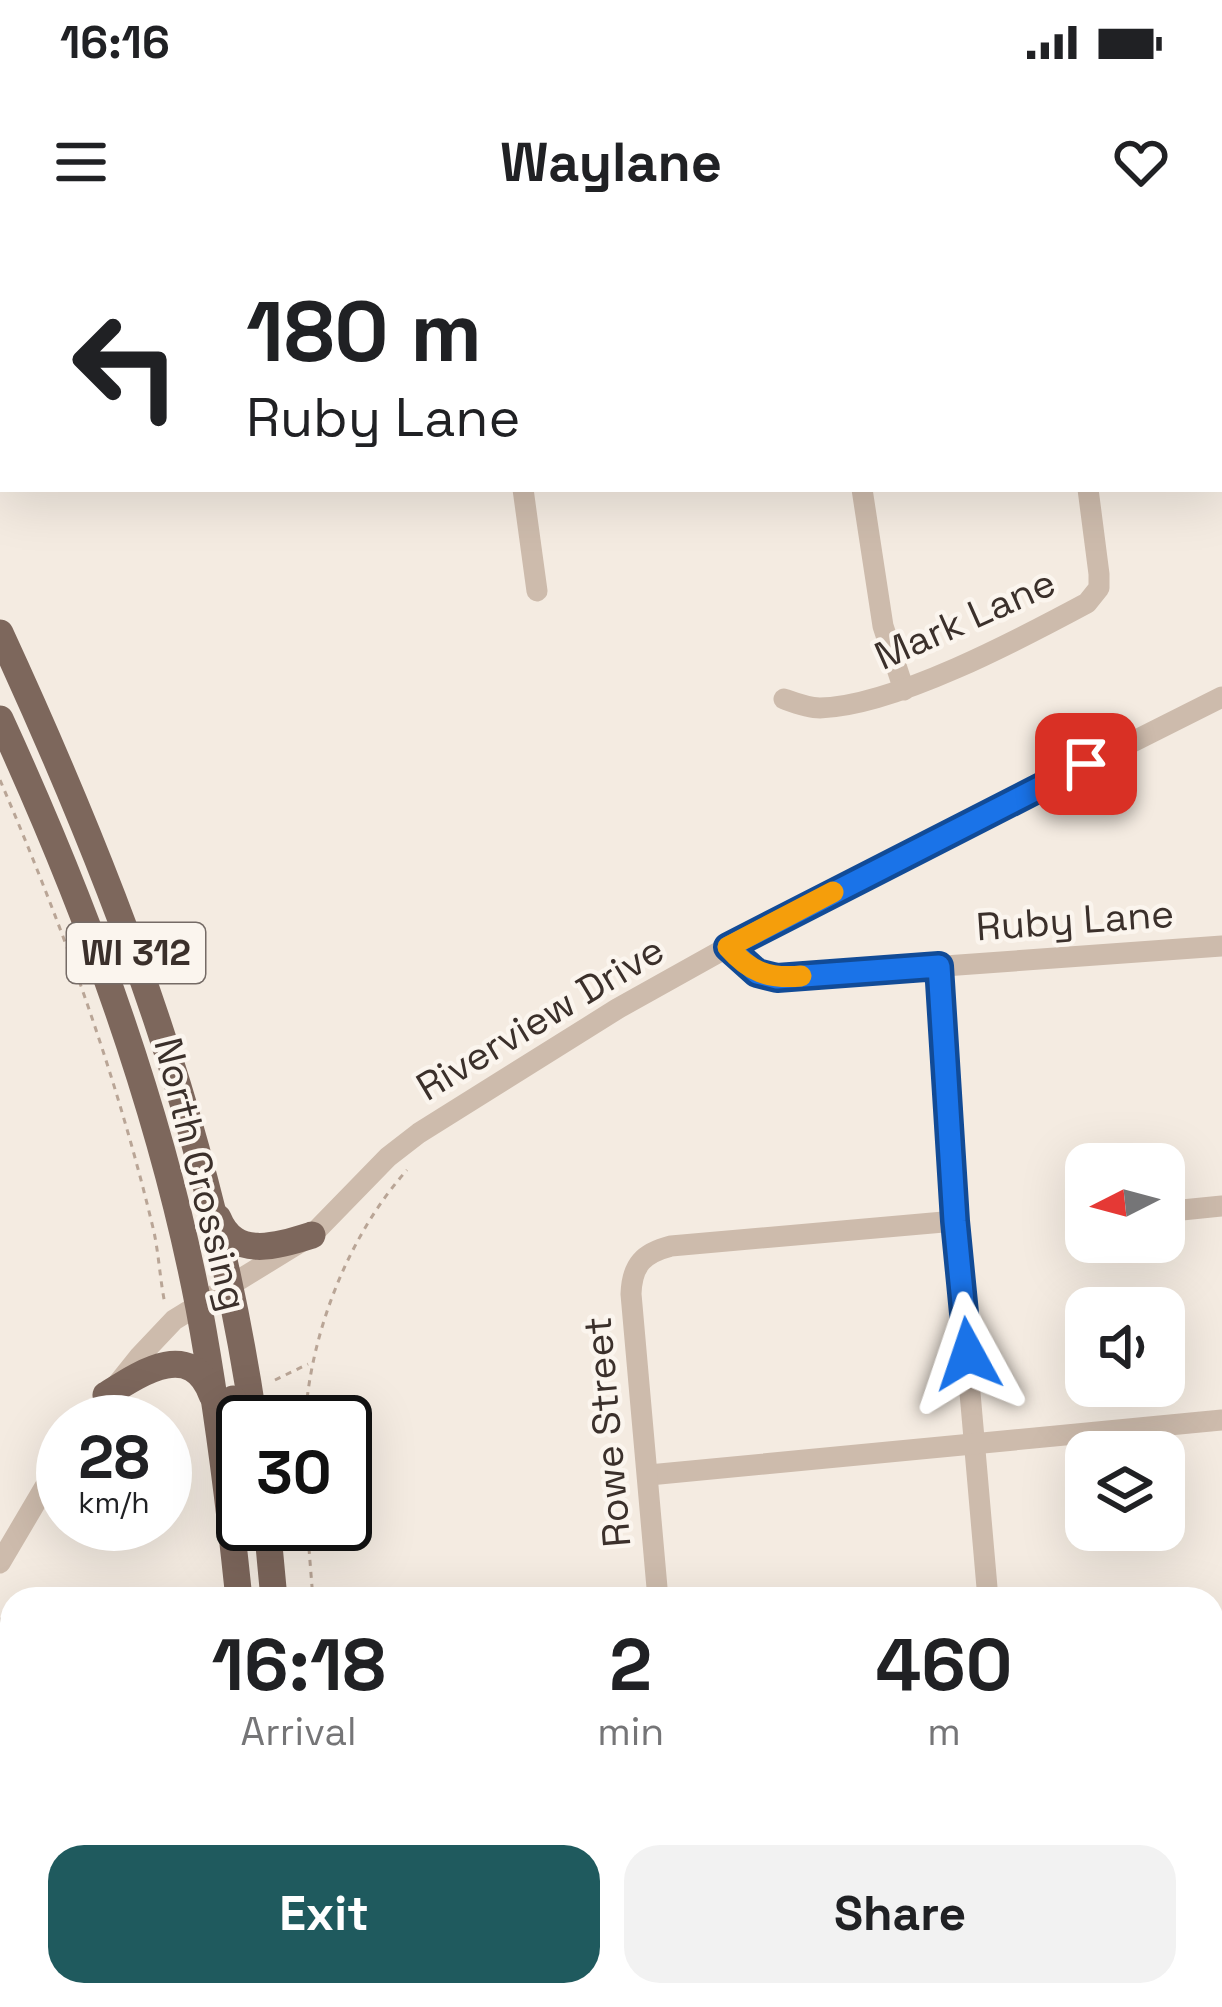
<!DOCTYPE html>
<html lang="en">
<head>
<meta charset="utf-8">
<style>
	:root { --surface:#fff; --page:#f2f2f2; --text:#202124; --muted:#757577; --accent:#1f5a5e }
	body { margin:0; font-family:"Space Grotesk",sans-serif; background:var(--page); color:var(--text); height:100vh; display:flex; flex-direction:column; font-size:45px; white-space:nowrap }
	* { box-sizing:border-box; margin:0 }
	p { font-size:39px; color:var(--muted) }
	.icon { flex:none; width:66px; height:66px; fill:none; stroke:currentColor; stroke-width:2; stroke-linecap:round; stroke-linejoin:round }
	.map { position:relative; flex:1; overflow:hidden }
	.sheet { position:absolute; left:0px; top:1347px; width:1224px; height:420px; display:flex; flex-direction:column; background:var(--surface); border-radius:36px 36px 0 0; box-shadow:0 12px 48px #0002 }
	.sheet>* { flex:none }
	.guide { position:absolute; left:0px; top:0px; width:1224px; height:252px; box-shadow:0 12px 48px #0002; background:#fff; color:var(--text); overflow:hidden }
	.needle { width:78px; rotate:264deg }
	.fabs { position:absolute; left:1065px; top:903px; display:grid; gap:24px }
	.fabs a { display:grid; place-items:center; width:120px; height:120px; border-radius:24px; background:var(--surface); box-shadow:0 12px 48px #0002; font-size:60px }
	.speed { position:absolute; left:36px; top:1155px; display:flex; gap:24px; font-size:60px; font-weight:700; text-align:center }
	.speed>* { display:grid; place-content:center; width:156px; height:156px; border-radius:50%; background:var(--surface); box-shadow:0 12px 48px #0002; line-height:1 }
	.speed small { font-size:30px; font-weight:400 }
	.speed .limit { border:6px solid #111; border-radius:18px; background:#fff; color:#111 }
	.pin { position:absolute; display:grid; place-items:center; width:102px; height:102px; color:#fff; margin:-51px; border-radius:24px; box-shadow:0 6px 18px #0006 }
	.me { position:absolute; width:132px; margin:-66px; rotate:355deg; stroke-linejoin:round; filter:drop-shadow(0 0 9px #0008) }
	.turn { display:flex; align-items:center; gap:42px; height:252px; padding:0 48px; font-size:54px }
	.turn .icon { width:156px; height:156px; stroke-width:2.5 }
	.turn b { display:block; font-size:84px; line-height:102px }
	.eta { display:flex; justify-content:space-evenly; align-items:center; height:204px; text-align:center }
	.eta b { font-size:72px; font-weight:700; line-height:84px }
	.action { display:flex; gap:24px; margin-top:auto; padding:24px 48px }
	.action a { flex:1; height:138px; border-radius:36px; background:var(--accent); color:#fff; font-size:48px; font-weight:700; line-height:138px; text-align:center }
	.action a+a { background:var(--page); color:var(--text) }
	.status { display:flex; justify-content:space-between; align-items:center; height:84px; padding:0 60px; background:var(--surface); direction:ltr }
	.status svg { height:33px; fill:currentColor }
	header { display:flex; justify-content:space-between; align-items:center; height:156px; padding:0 48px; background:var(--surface); font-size:54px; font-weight:700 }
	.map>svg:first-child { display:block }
	.green { fill:#b8c4a0 }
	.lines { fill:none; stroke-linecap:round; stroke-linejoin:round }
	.path { stroke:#b9a596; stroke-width:3; stroke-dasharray:6 6; stroke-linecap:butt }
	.minor { stroke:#cdbbac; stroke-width:21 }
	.major { stroke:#7d675c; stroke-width:27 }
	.route-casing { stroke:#114b97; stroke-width:30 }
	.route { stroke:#1a73e8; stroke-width:21 }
	.slow { stroke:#f59e0b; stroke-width:21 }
	.labels { text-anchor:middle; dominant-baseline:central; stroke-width:9; stroke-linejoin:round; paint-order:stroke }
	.shield { fill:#fbf5ee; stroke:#756b66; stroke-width:3 }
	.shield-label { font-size:36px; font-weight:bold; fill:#3b302b }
	.street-label { font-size:39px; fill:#3b302b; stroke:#fbf5ee }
</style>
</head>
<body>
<div class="status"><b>16:16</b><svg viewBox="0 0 49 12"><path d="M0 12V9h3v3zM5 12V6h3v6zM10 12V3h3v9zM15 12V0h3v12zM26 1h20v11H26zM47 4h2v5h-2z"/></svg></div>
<header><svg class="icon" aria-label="menu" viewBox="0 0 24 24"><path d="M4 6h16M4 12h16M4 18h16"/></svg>Waylane<svg class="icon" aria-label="heart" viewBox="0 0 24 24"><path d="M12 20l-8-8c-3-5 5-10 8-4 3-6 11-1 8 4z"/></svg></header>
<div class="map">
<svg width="1222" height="1767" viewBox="0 0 1222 1767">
	<rect width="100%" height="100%" fill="#f4ebe1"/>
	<!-- green -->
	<path class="green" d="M361,1755h100l7,12h-107z"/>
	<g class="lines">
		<!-- path -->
		<g class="path">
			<path d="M0,540c63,147 117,296 154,452 5,24 6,48 11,72"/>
			<path d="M275,1140l33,-16"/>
			<path d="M119,1182l14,-17"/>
			<path d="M305,1182c5,-88 43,-186 102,-252"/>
			<path d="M307,1284l6,75"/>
			<path d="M349,1755l1,12"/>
			<path d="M475,1755l7,12"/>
		</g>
		<!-- minor -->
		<g class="minor">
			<path d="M401,0v3"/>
			<path d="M1055,0l1,3"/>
			<path d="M10,3l1,-3"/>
			<path d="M0,24l3,-6"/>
			<path d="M523,249l14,102"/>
			<path d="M862,249l21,137 21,64"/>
			<path d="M784,459c11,4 24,9 36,9 74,-2 200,-69 267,-105l12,-15v-14l-11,-85"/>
			<path d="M728,707l29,26 20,5 445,-32"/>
			<path d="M939,726l16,255 33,378"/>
			<path d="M1182,970l40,-4"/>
			<path d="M87,1182l52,-65 35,-37 138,-85 76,-78 31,-24 198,-124 145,-81 460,-231"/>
			<path d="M649,1235l573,-55"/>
			<path d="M0,1323l63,-107"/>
			<path d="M658,1359l-27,-305c1,-30 13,-41 40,-48l284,-25"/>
			<path d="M0,1388l12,3"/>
			<path d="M1212,1407h10"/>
			<path d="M1212,1544l10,-12"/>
			<path d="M865,1755l15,12"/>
			<path d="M709,1767l10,-12"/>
			<path d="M1027,1767l10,-12"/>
		</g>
		<!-- major -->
		<g class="major">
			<path d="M0,393c119,258 213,507 254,789"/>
			<path d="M0,479c86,187 160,386 199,589 18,96 30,194 40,291"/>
			<path d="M218,978c17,42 59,28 94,17"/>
			<path d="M106,1155c33,-21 85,-57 106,0"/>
			<path d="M233,1159l10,53"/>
			<path d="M267,1284l7,75"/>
			<path d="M271,1755l1,12"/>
			<path d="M306,1755l1,12"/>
		</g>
	</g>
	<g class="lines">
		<defs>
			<path id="route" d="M968,1114l-13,-133 -16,-255 -162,12 -20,-5 -29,-26 358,-183"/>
		</defs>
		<!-- route casing -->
		<use href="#route" class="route-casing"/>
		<!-- route -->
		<use href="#route" class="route"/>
		<!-- slow -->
		<path class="slow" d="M801,736c-33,3 -51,-4 -73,-29l105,-55"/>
	</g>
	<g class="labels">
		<!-- shield labels -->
		<rect class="shield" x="67" y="683" width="138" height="60" rx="9"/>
		<g class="shield-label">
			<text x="136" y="713">WI 312</text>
		</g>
		<!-- street labels -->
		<g class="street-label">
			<text transform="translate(965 379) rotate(-24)">Mark Lane</text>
			<text transform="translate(1075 680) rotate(-4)">Ruby Lane</text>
			<text transform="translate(540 778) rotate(-31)">Riverview Drive</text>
			<text transform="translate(201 934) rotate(76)">North Crossing</text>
			<text transform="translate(607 1192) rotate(-95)">Rowe Street</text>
		</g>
	</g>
</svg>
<div class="fabs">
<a><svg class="needle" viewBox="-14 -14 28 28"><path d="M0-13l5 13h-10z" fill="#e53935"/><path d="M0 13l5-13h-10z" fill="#757577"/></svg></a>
<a><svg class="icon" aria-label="sound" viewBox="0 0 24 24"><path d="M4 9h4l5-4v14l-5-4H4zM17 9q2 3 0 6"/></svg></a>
<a><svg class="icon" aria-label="layers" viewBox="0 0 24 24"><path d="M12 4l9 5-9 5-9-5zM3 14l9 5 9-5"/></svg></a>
</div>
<div class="speed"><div>28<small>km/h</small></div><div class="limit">30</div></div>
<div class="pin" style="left:1086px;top:524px;background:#d93025"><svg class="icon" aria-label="arrive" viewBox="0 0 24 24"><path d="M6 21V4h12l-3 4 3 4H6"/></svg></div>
<svg class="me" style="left:968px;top:1114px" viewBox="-20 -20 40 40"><path d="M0-17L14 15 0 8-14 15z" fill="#1a73e8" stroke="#fff" stroke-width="4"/></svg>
<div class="guide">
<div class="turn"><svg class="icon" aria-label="left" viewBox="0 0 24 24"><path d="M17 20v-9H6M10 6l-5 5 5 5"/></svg><div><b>180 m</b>Ruby Lane</div></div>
</div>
<section class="sheet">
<div class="eta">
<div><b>16:18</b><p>Arrival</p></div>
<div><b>2</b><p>min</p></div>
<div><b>460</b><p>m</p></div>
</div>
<div class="action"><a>Exit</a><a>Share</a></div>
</section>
</div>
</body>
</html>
